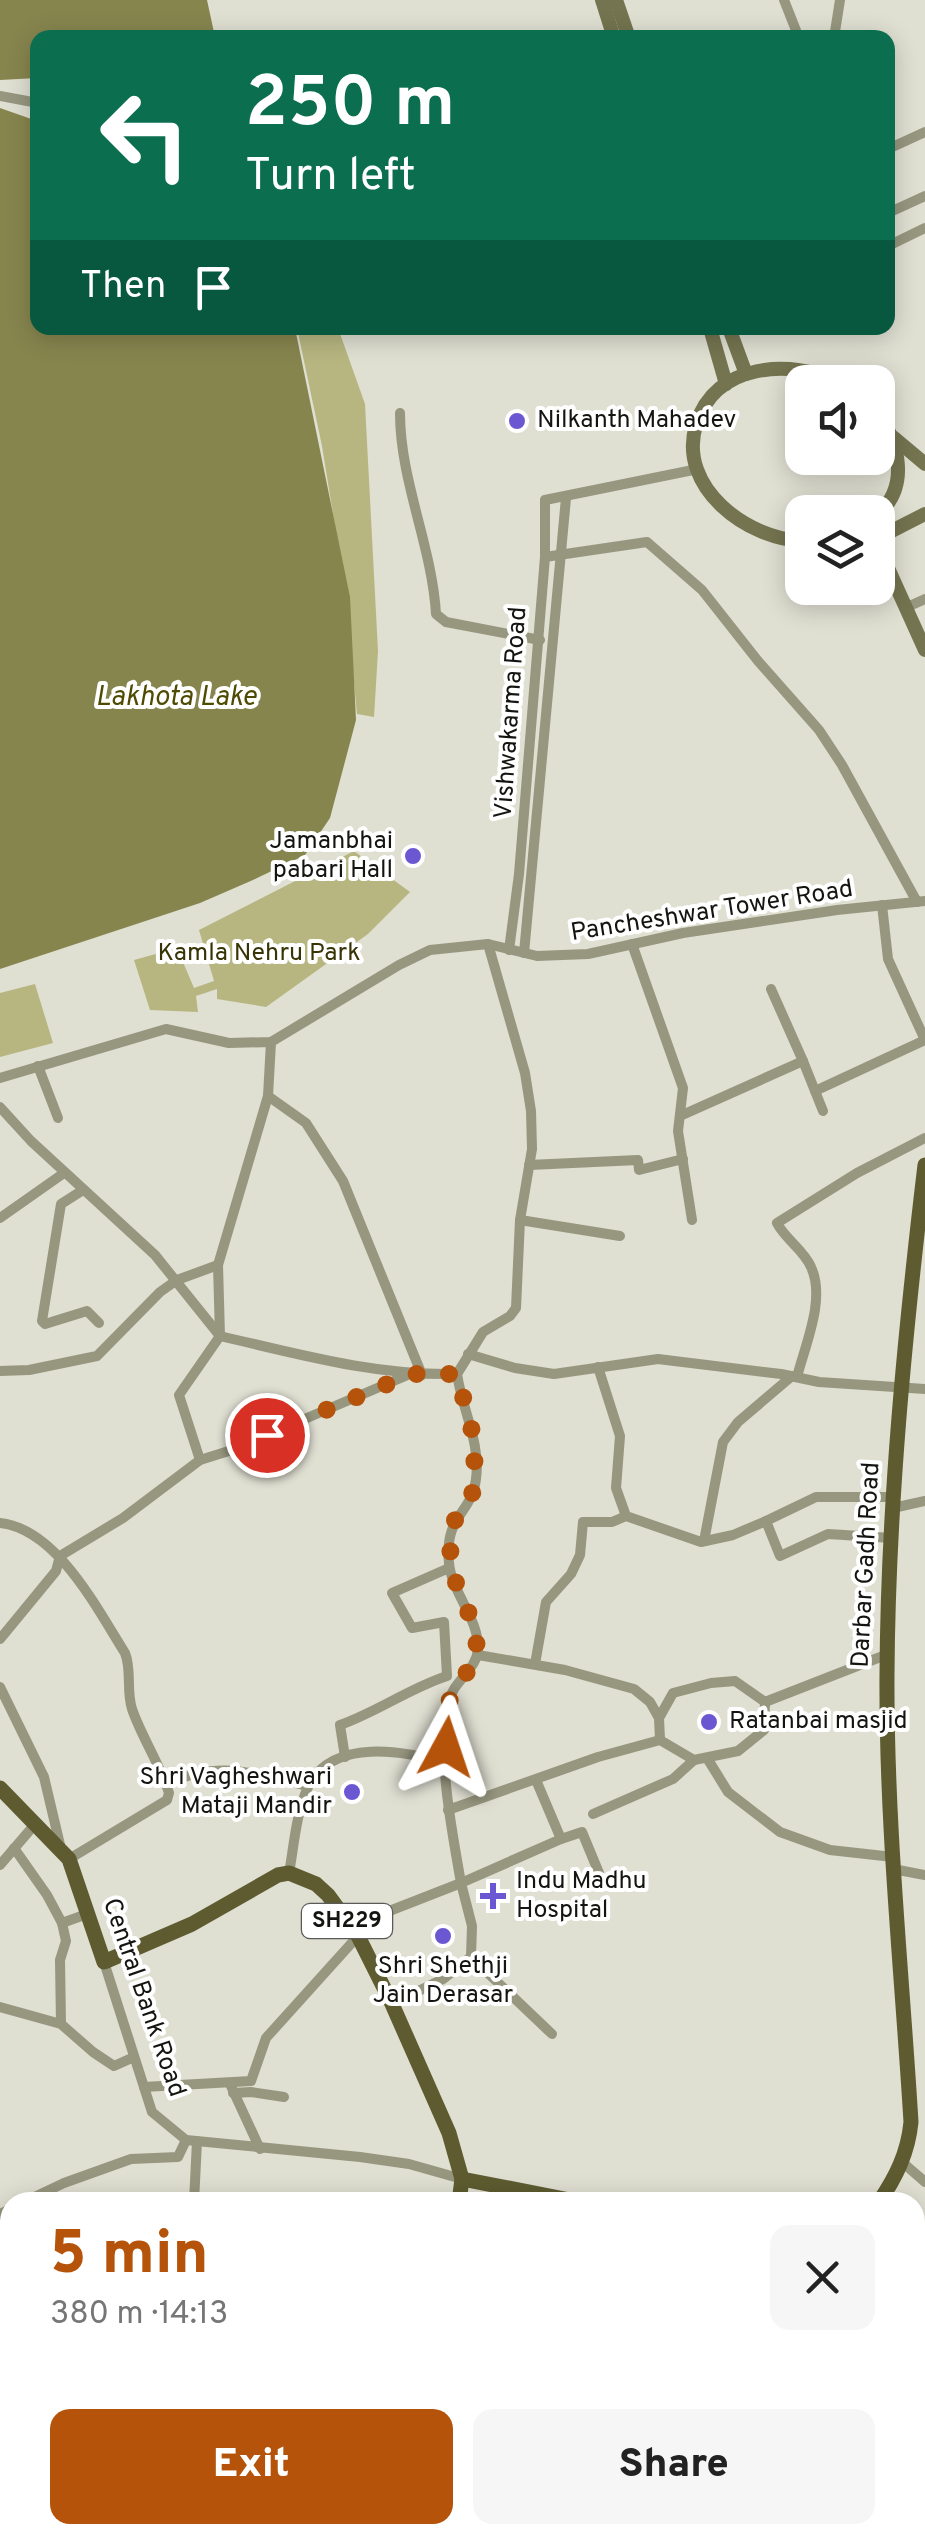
<!DOCTYPE html>
<html lang="en">
<head>
<meta charset="utf-8">
<style>
	:root { --surface:#fff; --page:#f6f6f6; --text:#222; --muted:#767676; --accent:#b45309 }
	body { margin:0; font-family:Overpass,sans-serif; background:var(--page); color:var(--text); height:100vh; display:flex; flex-direction:column; font-size:38px; white-space:nowrap }
	* { box-sizing:border-box; margin:0 }
	p { font-size:32px; color:var(--muted) }
	.icon { flex:none; width:55px; height:55px; fill:none; stroke:currentColor; stroke-width:2; stroke-linecap:round; stroke-linejoin:round }
	.map { position:relative; flex:1; overflow:hidden }
	.panel { position:absolute; left:0px; top:2192px; width:925px; height:352px; display:flex; flex-direction:column; background:var(--surface); border-radius:30px 30px 0 0; box-shadow:0 5px 25px #0003 }
	.panel>* { flex:none }
	.top-card { position:absolute; left:30px; top:30px; width:865px; height:305px; border-radius:20px; box-shadow:0 5px 25px #0003; background:#0b6e4f; color:#fff; overflow:hidden }
	.tools { position:absolute; left:785px; top:365px; display:grid; gap:20px }
	.tools a { display:grid; place-items:center; width:110px; height:110px; border-radius:20px; background:var(--surface); box-shadow:0 5px 25px #0003; font-size:50px }
	.pin { position:absolute; display:grid; place-items:center; width:85px; height:85px; color:#fff; margin:-42px; border:5px solid #fff; border-radius:50%; box-shadow:0 2px 10px #0007 }
	.me { position:absolute; width:110px; margin:-55px; rotate:5deg; stroke-linejoin:round; filter:drop-shadow(0 0 8px #0008) }
	.turn { display:flex; align-items:center; gap:35px; height:210px; padding:0 50px; font-size:45px }
	.turn .icon { width:130px; height:130px; stroke-width:2.5 }
	.turn b { display:block; font-size:70px; line-height:85px }
	.then { display:flex; align-items:center; height:95px; padding:0 50px; background:#0003; gap:20px; font-size:38px }
	.round { display:grid; place-items:center; flex:none; width:105px; height:105px; border-radius:20px; background:var(--page) }
	.headline { display:flex; align-items:center; justify-content:space-between; height:170px; padding:0 50px }
	h1 { font-size:60px; font-weight:800; line-height:75px; color:var(--accent) }
	.action { display:flex; gap:20px; margin-top:auto; padding:20px 50px }
	.action a { flex:1; height:115px; border-radius:20px; background:var(--accent); color:#fff; font-size:40px; font-weight:800; line-height:115px; text-align:center }
	.action a+a { background:var(--page); color:var(--text) }
	.map>svg:first-child { display:block }
	.green { fill:#b7b681 }
	.water { fill:#87854e }
	.lines { fill:none; stroke-linecap:round; stroke-linejoin:round }
	.street { stroke:#97967f; stroke-width:10 }
	.secondary { stroke:#757450; stroke-width:14 }
	.primary { stroke:#5d5b2f; stroke-width:15 }
	.route { stroke:#b45309; stroke-width:18; stroke-dasharray:0 32.4 }
	.poi-dot { fill:#6b57d1; stroke:#fff; stroke-width:4 }
	.labels { text-anchor:middle; dominant-baseline:central; stroke-width:8; stroke-linejoin:round; paint-order:stroke }
	.shield { fill:#fff; stroke:#5a5a58; stroke-width:2.5 }
	.shield-label { font-size:22px; font-weight:bold; fill:#141410 }
	.poi-label { font-size:25px; fill:#141410; stroke:#fff; text-anchor:start }
	.street-label { font-size:25px; fill:#141410; stroke:#fff }
	.park-label { font-size:25px; fill:#373405; stroke:#fff }
	.water-label { font-size:28px; font-style:italic; fill:#4f4b03; stroke:#fff }
</style>
</head>
<body>
<div class="map">
<svg width="925" height="2543" viewBox="0 0 925 2543">
	<rect width="100%" height="100%" fill="#dfdfd2"/>
	<!-- green -->
	<g class="green">
		<path d="M297,328h41l27,76 13,247 -4,66 -17,-3 -12,-126 -23,-142z"/>
		<path d="M354,851l56,41 -42,42 -102,73 -49,-8v-10l-21,7 2,16 -48,-2 -16,-50 43,-12 17,40 20,-7 -15,-51z"/>
		<path d="M35,984l18,59 -53,14v-64z"/>
	</g>
	<!-- water -->
	<g class="water">
		<path d="M0,0h207l8,37 -177,1 -1,40 -37,2z"/>
		<path d="M0,108l37,13 1,207h257l55,269 6,123 -26,98 -25,37 -52,25 -53,23 -200,66z"/>
	</g>
	<g class="lines">
		<!-- street -->
		<g class="street">
			<path d="M784,0l15,38"/>
			<path d="M834,38l6,-38"/>
			<path d="M0,96l38,7"/>
			<path d="M888,149l37,-17"/>
			<path d="M888,213l37,-17"/>
			<path d="M888,246l37,-18"/>
			<path d="M400,413c0,68 32,133 36,201l10,8 94,18"/>
			<path d="M545,557l102,-15 55,48 56,71 61,69 23,35 75,137"/>
			<path d="M905,608l20,-9"/>
			<path d="M882,905l6,54 37,81"/>
			<path d="M632,944l51,144 -5,43 14,89"/>
			<path d="M509,950l10,-76 26,-317v-57l153,-31"/>
			<path d="M524,953l42,-455"/>
			<path d="M771,989l32,72"/>
			<path d="M271,1042l-3,54 -50,169 2,71c78,18 156,40 237,38"/>
			<path d="M38,1066l20,52"/>
			<path d="M0,1078l166,-49 63,14 42,-1 128,-77 31,-15 58,-6 49,12 51,-2 95,-21 154,-23 88,-9"/>
			<path d="M815,1091l110,-51"/>
			<path d="M268,1096l38,27 37,58 79,194"/>
			<path d="M0,1107l31,34 124,114 65,81 -41,59 21,65"/>
			<path d="M680,1116l123,-55 20,50"/>
			<path d="M529,1165l109,-5 1,10 44,-11"/>
			<path d="M83,1190l-22,14 -19,117 3,3 42,-13 12,12"/>
			<path d="M0,1218l64,-45"/>
			<path d="M520,1220l100,16"/>
			<path d="M468,1354l47,14 39,6 104,-15 123,15 38,8 106,7"/>
			<path d="M598,1367l22,69 -4,52 10,28 75,26 32,-7 33,-14"/>
			<path d="M0,1371l29,-1 68,-14 63,-64 17,-12 41,-15"/>
			<path d="M797,1377c8,-32 29,-78 14,-110 -7,-17 -26,-28 -34,-44l80,-50 68,-35"/>
			<path d="M893,1508l32,-7"/>
			<path d="M0,1523c57,6 97,86 125,130 7,17 1,37 7,56 10,29 28,55 37,84l-2,7 -98,59"/>
			<path d="M892,1538l-64,-4 -48,22 -14,-35 50,-24h78"/>
			<path d="M704,1541l19,-99 15,-20 54,-46"/>
			<path d="M0,1639l56,-68 4,-15 63,-38 77,-58 32,-10 178,-76"/>
			<path d="M478,1655l87,15 69,19 16,13 9,16"/>
			<path d="M535,1664l11,-62 25,-28 9,-19 3,-33h29l14,-6"/>
			<path d="M0,1687l44,90 17,72"/>
			<path d="M765,1702l123,-48"/>
			<path d="M660,1740l-1,-22 14,-25 38,-10 24,-2 30,21"/>
			<path d="M345,1757l-5,-32c37,-13 70,-37 107,-49l-3,-54 -32,6 -20,-35 57,-25"/>
			<path d="M707,1758l21,34 52,40 50,18 63,7"/>
			<path d="M536,1780l25,59 21,-7 17,41"/>
			<path d="M166,1784c57,-25 84,-10 142,2"/>
			<path d="M448,1810l150,-53 62,-17 34,20 44,-9 26,-21 1,-28"/>
			<path d="M593,1814l80,-35 21,-19"/>
			<path d="M14,1848l33,47 15,28 4,18 -6,19 1,64"/>
			<path d="M0,1865l36,-42"/>
			<path d="M893,1869l32,6"/>
			<path d="M289,1873c5,-27 7,-60 19,-86 24,-50 97,-36 138,-24"/>
			<path d="M62,1923l25,-9"/>
			<path d="M351,1926l110,-43c-9,-53 -25,-128 -12,-182 4,-20 28,-31 29,-52 1,-31 -26,-55 -29,-86 -5,-48 23,-49 27,-84 5,-36 -14,-70 -19,-105l26,-42 27,-16 6,-8 4,-88 12,-71 -1,-38 -6,-38 -37,-129"/>
			<path d="M471,1957l81,77"/>
			<path d="M104,1962l48,150 34,28 174,17 49,7 53,15"/>
			<path d="M392,2004l51,-25 28,-22 1,-31 -11,-43 100,-44"/>
			<path d="M0,2007l61,17 32,28 21,14 20,-9"/>
			<path d="M230,2084l30,65"/>
			<path d="M144,2087l107,-6 15,-43 92,-102"/>
			<path d="M233,2093l18,-1 33,5"/>
			<path d="M902,2162l23,20"/>
			<path d="M24,2202l40,-19 67,-24 47,-2 8,-17"/>
			<path d="M194,2202l3,-61"/>
			<path d="M0,2214l10,-5"/>
			<path d="M915,2306h10"/>
			<path d="M0,2366l10,2"/>
			<path d="M915,2434l10,6"/>
			<path d="M6,2443l4,21"/>
			<path d="M915,2533l4,10"/>
			<path d="M27,2535l3,8"/>
			<path d="M157,2535v8"/>
			<path d="M522,2535l1,8"/>
			<path d="M601,2535l1,8"/>
			<path d="M682,2535l1,8"/>
			<path d="M803,2535l2,8"/>
			<path d="M273,2543l5,-8"/>
		</g>
		<!-- secondary -->
		<g class="secondary">
			<path d="M602,0l12,38"/>
			<path d="M616,0l13,38"/>
			<path d="M710,328l16,56"/>
			<path d="M729,328l17,46"/>
			<path d="M878,414c22,30 31,73 0,100"/>
			<path d="M893,437l32,27"/>
			<path d="M878,538l47,-24"/>
			<path d="M802,541c-54,-2 -125,-53 -106,-116 19,-63 95,-66 144,-43"/>
			<path d="M878,546l47,104"/>
		</g>
		<!-- primary -->
		<g class="primary">
			<path d="M0,1788l69,71 35,103 88,-38 86,-49 11,-2 27,11 12,11 30,41 34,68 57,129 13,46 -3,23"/>
			<path d="M462,2179l118,23"/>
			<path d="M879,2202c17,-25 29,-49 32,-80 -9,-149 -25,-299 -24,-448 1,-170 18,-341 38,-509"/>
			<path d="M310,2543l4,-8"/>
		</g>
	</g>
	<g class="lines">
		<!-- route -->
		<path class="route" d="M267,1435l144,-61h46l15,57 4,50 -5,16 -20,29 -1,42 24,58 4,28 -30,49 -2,44"/>
	</g>
	<!-- markers -->
	<g class="poi-dot">
		<circle cx="517" cy="421" r="10"/>
		<circle cx="413" cy="856" r="10"/>
		<circle cx="709" cy="1722" r="10"/>
		<circle cx="352" cy="1792" r="10"/>
		<path d="M488 1881h10v10h10v10h-10v10h-10v-10h-10v-10h10z"/>
		<circle cx="443" cy="1936" r="10"/>
	</g>
	<g class="labels">
		<!-- shield labels -->
		<rect class="shield" x="302" y="1904" width="90" height="34" rx="8"/>
		<g class="shield-label">
			<text x="347" y="1921">SH229</text>
		</g>
		<!-- poi labels -->
		<g class="poi-label">
			<text x="537" y="421">Nilkanth Mahadev</text>
			<text x="393" y="842" text-anchor="end">Jamanbhai<tspan x="393" dy="29">pabari Hall</tspan></text>
			<text x="729" y="1722">Ratanbai masjid</text>
			<text x="332" y="1778" text-anchor="end">Shri Vagheshwari<tspan x="332" dy="29">Mataji Mandir</tspan></text>
			<text x="516" y="1882">Indu Madhu<tspan x="516" dy="29">Hospital</tspan></text>
			<text x="443" y="1967" text-anchor="middle">Shri Shethji<tspan x="443" dy="29">Jain Derasar</tspan></text>
		</g>
		<!-- street labels -->
		<g class="street-label">
			<text transform="translate(512 713) rotate(-86)">Vishwakarma Road</text>
			<text transform="translate(712 912) rotate(-9)">Pancheshwar Tower Road</text>
			<text transform="translate(867 1565) rotate(-87)">Darbar Gadh Road</text>
			<text transform="translate(143 1998) rotate(71)">Central Bank Road</text>
		</g>
		<!-- park labels -->
		<g class="park-label">
			<text x="259" y="954">Kamla Nehru Park</text>
		</g>
		<!-- water labels -->
		<g class="water-label">
			<text x="176" y="698">Lakhota Lake</text>
		</g>
	</g>
</svg>
<div class="tools">
<a><svg class="icon" aria-label="sound" viewBox="0 0 24 24"><path d="M4 9h4l5-4v14l-5-4H4zM17 9q2 3 0 6"/></svg></a>
<a><svg class="icon" aria-label="layers" viewBox="0 0 24 24"><path d="M12 4l9 5-9 5-9-5zM3 14l9 5 9-5"/></svg></a>
</div>
<div class="pin" style="left:267px;top:1435px;background:#d93025"><svg class="icon" aria-label="arrive" viewBox="0 0 24 24"><path d="M6 21V4h12l-3 4 3 4H6"/></svg></div>
<svg class="me" style="left:446px;top:1747px" viewBox="-20 -20 40 40"><path d="M0-17L14 15 0 8-14 15z" fill="#b45309" stroke="#fff" stroke-width="4"/></svg>
<div class="top-card">
<div class="turn"><svg class="icon" aria-label="left" viewBox="0 0 24 24"><path d="M17 20v-9H6M10 6l-5 5 5 5"/></svg><div><b>250 m</b>Turn left</div></div>
<div class="then">Then<svg class="icon" aria-label="arrive" viewBox="0 0 24 24"><path d="M6 21V4h12l-3 4 3 4H6"/></svg></div>
</div>
<section class="panel">
<div class="headline"><div><h1>5 min</h1><p>380 m · 14:13</p></div><a class="round"><svg class="icon" aria-label="close" viewBox="0 0 24 24"><path d="M6 6l12 12M18 6L6 18"/></svg></a></div>
<div class="action"><a>Exit</a><a>Share</a></div>
</section>
</div>
</body>
</html>
